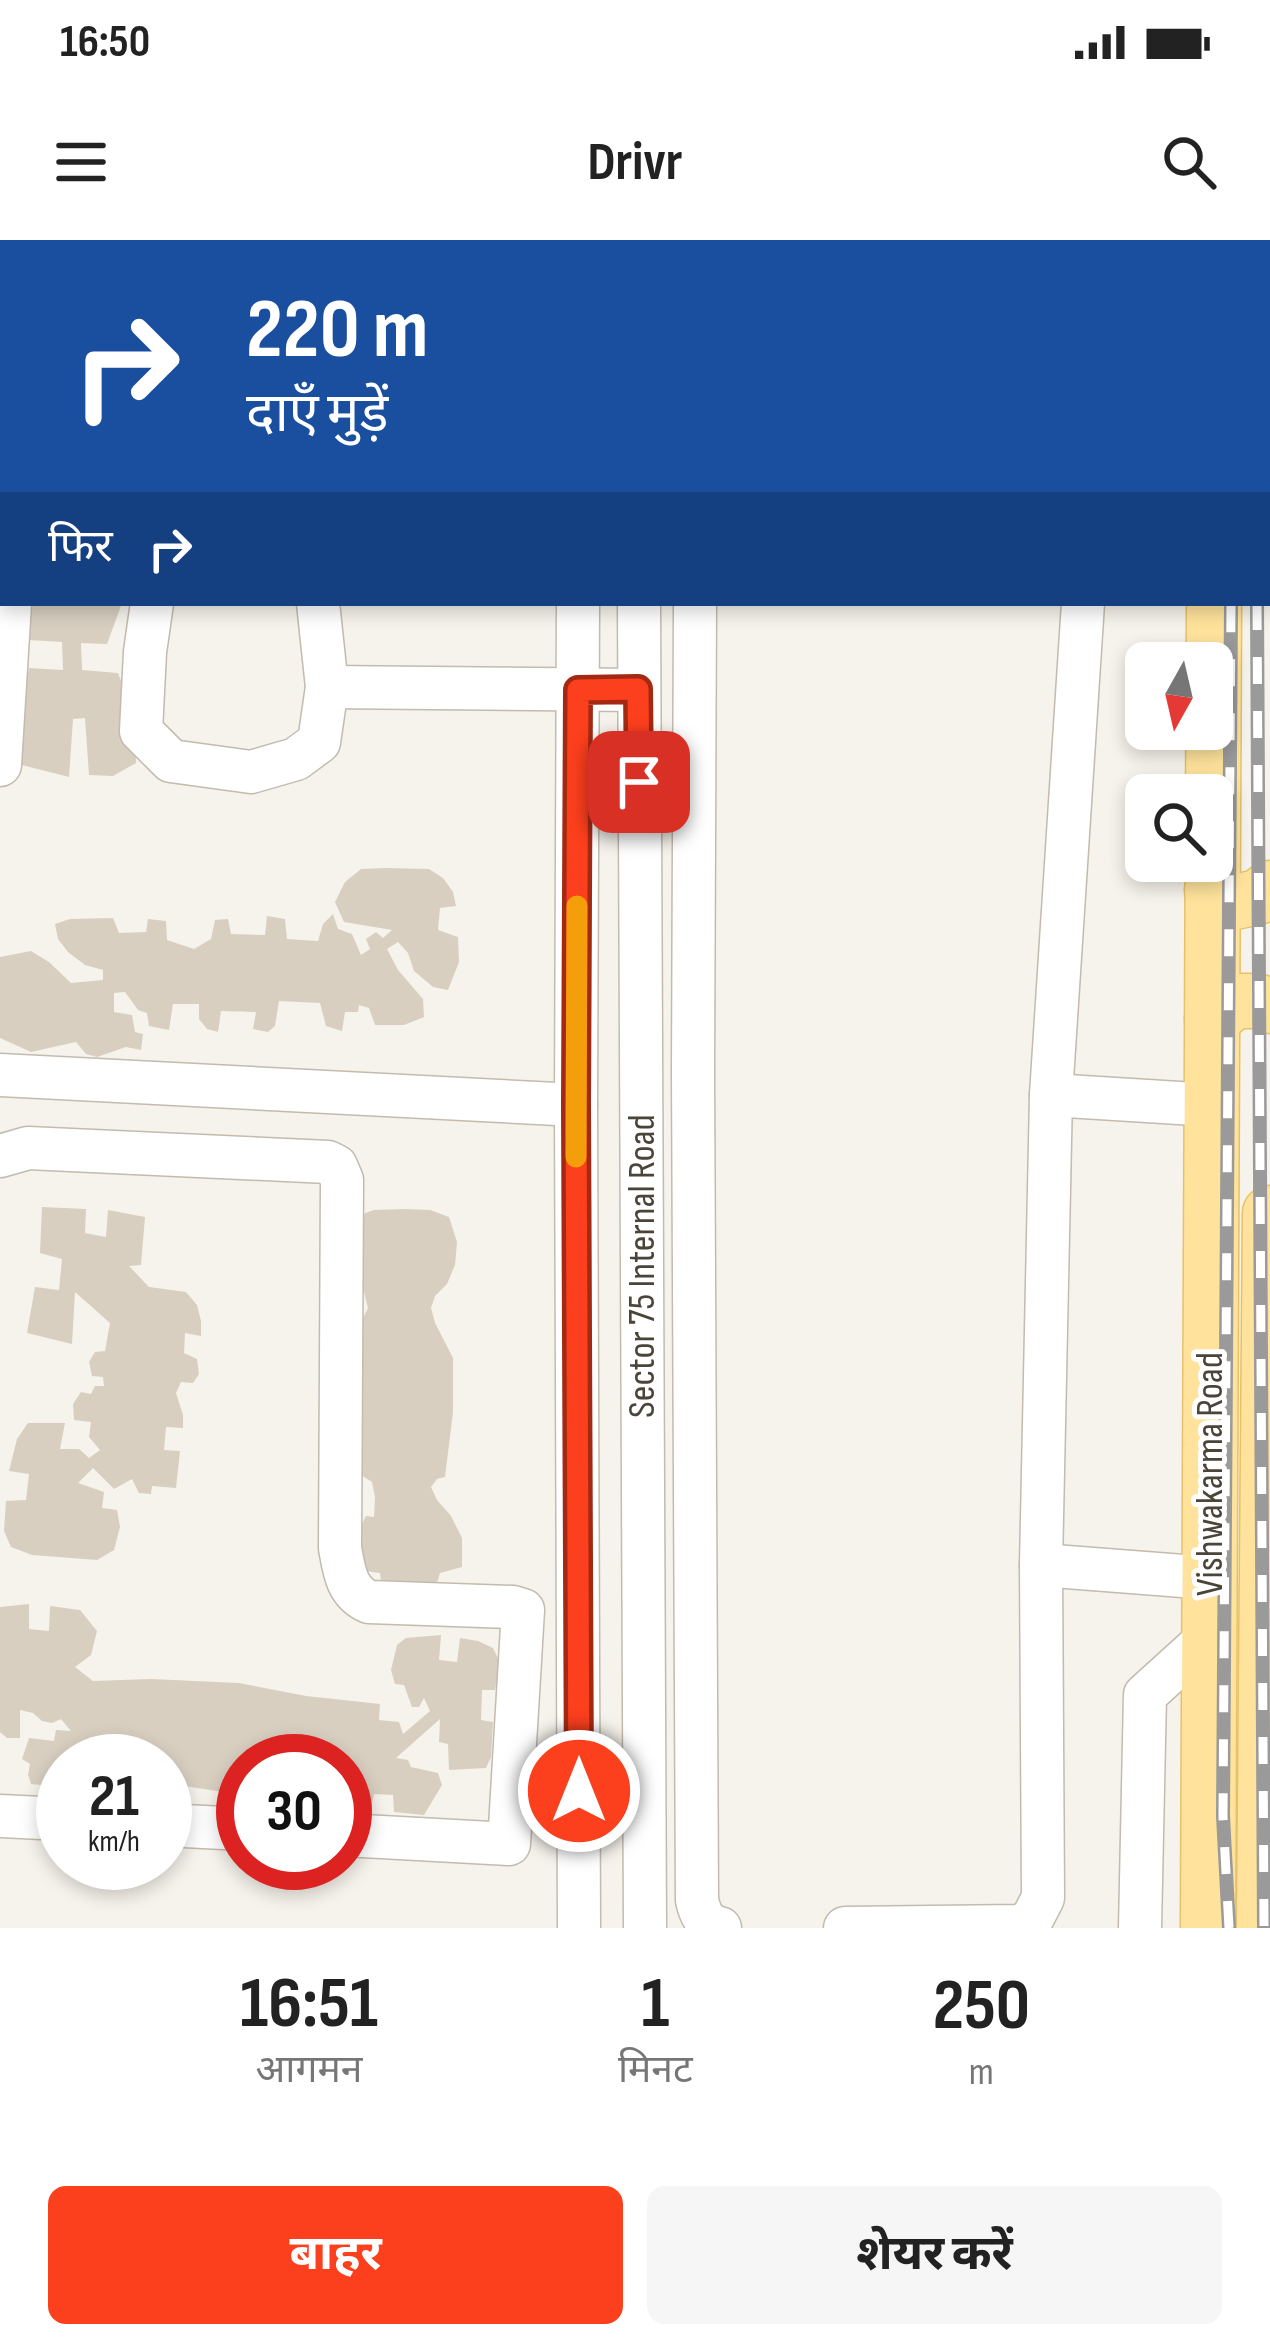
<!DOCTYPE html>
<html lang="hi">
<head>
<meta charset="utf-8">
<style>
	:root { --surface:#fff; --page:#f6f6f6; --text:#222; --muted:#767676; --accent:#fc3f1d }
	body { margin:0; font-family:"Sofia Sans Condensed","Noto Sans Devanagari",sans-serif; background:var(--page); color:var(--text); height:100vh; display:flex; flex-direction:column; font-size:45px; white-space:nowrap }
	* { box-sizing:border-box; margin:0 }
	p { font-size:39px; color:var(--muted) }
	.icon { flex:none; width:66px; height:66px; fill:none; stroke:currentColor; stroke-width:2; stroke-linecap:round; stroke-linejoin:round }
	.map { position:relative; height:1688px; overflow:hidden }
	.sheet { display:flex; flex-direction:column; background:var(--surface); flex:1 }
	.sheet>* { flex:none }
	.guide { position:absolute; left:0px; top:0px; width:1272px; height:366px; box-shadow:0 6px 18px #0003; background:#1a4fa0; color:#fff; overflow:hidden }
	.needle { width:78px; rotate:188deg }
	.controls { position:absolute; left:1125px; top:402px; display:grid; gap:24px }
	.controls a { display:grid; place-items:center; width:108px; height:108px; border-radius:18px; background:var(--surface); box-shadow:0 6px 18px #0003; font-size:60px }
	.speed { position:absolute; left:36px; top:1494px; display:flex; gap:24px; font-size:60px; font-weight:700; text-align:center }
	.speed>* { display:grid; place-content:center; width:156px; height:156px; border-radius:50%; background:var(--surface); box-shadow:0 6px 18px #0003; line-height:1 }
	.speed small { font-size:30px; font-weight:400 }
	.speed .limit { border:18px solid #d22; background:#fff; color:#111 }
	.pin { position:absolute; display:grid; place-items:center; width:102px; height:102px; color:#fff; margin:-51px; border-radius:24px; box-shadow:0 6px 18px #0006 }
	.me { position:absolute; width:132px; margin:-66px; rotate:0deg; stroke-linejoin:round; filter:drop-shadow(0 0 9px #0008) }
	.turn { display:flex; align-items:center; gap:42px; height:252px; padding:0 48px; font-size:54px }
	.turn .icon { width:156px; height:156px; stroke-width:2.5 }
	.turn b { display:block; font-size:84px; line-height:102px }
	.then { display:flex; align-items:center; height:114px; padding:0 48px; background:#0003; gap:24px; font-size:45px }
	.eta { display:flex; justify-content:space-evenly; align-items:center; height:204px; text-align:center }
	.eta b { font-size:72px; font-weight:700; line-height:84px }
	.cta { display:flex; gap:24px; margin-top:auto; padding:24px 48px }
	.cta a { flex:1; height:138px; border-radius:18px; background:var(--accent); color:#fff; font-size:48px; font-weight:700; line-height:138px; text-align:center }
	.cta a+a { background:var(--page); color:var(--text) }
	.status { display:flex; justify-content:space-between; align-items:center; height:84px; padding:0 60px; background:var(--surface); direction:ltr }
	.status svg { height:33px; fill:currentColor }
	header { display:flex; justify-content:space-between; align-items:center; height:156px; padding:0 48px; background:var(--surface); font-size:54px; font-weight:700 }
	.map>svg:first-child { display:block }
	.building { fill:#d8cfc1 }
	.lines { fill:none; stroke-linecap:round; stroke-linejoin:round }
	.minor-casing { stroke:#c2bbae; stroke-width:45 }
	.major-casing { stroke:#e6c16a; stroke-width:57 }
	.minor { stroke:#fff; stroke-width:42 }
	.major { stroke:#ffe39c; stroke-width:54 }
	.rail-casing { stroke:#9a9a9a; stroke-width:14 }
	.rail { stroke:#fff; stroke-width:9; stroke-dasharray:27; stroke-linecap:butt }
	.route-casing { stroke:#a42913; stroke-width:30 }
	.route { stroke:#fc3f1d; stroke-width:21 }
	.slow { stroke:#f59e0b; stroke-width:21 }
	.labels { text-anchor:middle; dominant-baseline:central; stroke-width:10; stroke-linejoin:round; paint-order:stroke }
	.street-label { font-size:39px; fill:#4b4439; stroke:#fff }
</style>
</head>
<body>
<div class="status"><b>16:50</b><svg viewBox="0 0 49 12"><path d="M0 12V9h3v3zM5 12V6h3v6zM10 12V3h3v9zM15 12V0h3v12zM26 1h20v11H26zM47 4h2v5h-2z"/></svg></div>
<header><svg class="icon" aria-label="menu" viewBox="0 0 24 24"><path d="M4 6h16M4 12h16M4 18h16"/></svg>Drivr<svg class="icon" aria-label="search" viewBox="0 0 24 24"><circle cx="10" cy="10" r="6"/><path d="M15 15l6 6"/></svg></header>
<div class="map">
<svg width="1270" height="1688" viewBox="0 0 1270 1688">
	<rect width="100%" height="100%" fill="#f6f3ec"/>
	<!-- building -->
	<g class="building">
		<path d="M14,363h108l-15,41 -26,-1 1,27 36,3 16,41 2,49 -23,13 -24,-1 -4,-57 -12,1 -4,58 -47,-12 -2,-46 9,-51 34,2 -1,-28 -34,-2z"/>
		<path d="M387,628l42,1 14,9 10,14 3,14 -16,2 -2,22 20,7 1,25 -11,28 -15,-3 -19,-16 -6,-18 -10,-11 -11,7 11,21 25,29 1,18 -20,8h-29l-6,-17 -10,-3 -1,7h-13l-3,19 -16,-5 -6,-23 -41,-2 -4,25 -7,6 -15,-3 3,-17 -35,-1 -3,21 -11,-3 -8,-10v-15h-26l-4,26 -20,-4 -2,-13 -9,-3 -13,-18 -11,1v19l18,3 3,17 8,2 -2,16 -15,-3 -29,10 -11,-3 -10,-12 -45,10 -31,-14v-81l31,-6 18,11 22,21 32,-3v-10l-18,-5 -17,-13 -10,-13 -3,-15 15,-5 43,-1 6,15 27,-1 2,-13 18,2 1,19 27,9 17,-10 4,-19 13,-1 3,15 34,1 2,-19 18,3 2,20 31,2 5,-17 10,-10 5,15 14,5 9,21 9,-6 -4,-10 10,-7 7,6 9,-8 -48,-8 -9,-20 10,-20 16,-13z"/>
		<path d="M42,967l44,2 -1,24 21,4 2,-27 37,7 -4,48 -12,1 20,21 37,5 11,13 4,16v15l-16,-3 -1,20 13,6 2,15 -6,9 -12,-1 -5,11 7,22v13l-17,-1 -2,23 16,1 -4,37 -24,-2 -1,8 -12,-1 -7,-14 -18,10 -21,-21 -15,15 26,9 -2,16 15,2 3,17 -6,23 -17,10 -65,-5 -21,-8 -7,-16 2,-30 20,-1 3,-26 -20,-3 8,-32 11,-16h37l-5,26h19l10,9 11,-8 -11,-13 2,-15 -17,-2 -1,-16 8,-12 10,2 4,-8h9l-1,-9 -11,-1 -3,-14 6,-10 10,-1 5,-28 -35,-31 -3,52 -45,-11 8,-46 24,3 3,-31 -22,-6z"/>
		<path d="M406,969l24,1 19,7 8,25 -2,23 -8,19 -12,12 -4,12 4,15 18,35v54l-8,65 -8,2 -6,8 6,13 14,16 11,22v29l-22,6 -5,17 -53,-2 -2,-15 -21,-3v-40l7,-14 8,1 1,-20 -3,-15 -14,-9 -8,-129 18,-36 -4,-16 -10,-8 3,-68 17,-6z"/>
		<path d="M29,1364v25l20,2 1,-25 30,4 17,21 -6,24 -16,12 18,14 58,-2 88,4 67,13 74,8 -1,16 20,2 4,12 27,-23 -6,-13 -5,9h-7l-8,-22 -9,-1 -4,-14 6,-25 9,-7 35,-3 -2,25 18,2 3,-24 18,3 15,7 9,19v17h-6l-1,6h-13l-1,30 12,2 -2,35 -5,11 -37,2 -1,-26 -9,-2 1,-23 -44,39 12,2 3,7 27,6 4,12 -18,30 -30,-3 -1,-17 -19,-1 -3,15 -24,1 -2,-49h-102v44l-18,2 -2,-15 -58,-9v-22h-102v26l-32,-3 -3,-9 2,-11 -8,-5 7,-21 25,3 2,-11 15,1 -10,-12 -9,4 -10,-2 -9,-8 -13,-3v28h-13l-7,-6v-125z"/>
	</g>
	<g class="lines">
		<defs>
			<g id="minor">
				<path d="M637,0v3"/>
				<path d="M580,3v-3"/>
				<path d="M697,3v-3"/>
				<path d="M1097,3v-3"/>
				<path d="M152,363l-7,49 -4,79 30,30 80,11 45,-13 23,-17 8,-55 -9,-84"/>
				<path d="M578,363l-2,502 3,823"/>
				<path d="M639,363l6,1325"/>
				<path d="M695,363l-2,469 4,828c3,14 8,25 23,28"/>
				<path d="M327,447l311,3"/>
				<path d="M0,525l10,-162"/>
				<path d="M0,835l576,30"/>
				<path d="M1051,855l160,10"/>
				<path d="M0,916l28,-8 300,14 8,4 6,14 -2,368c4,22 6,44 29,54l144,5 10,3 -14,234 -164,-9"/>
				<path d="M1041,1325l168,13"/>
				<path d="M0,1576l63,3"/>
				<path d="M165,1585l78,4"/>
				<path d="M845,1688l176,-2 11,-7 11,-21 -2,-333 10,-470 32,-492"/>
				<path d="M1140,1688l5,-233 64,-58"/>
			</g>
			<g id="major">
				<path d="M1214,0v3"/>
				<path d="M1212,650l23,12 23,-5 12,-9"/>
				<path d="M1212,779l23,-18h22l13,5"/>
				<path d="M1208,1688l6,-1325"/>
				<path d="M1264,1688l6,-715"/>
			</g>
		</defs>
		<!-- minor casing -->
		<use href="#minor" class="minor-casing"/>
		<!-- major casing -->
		<use href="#major" class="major-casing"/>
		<!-- minor -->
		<use href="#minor" class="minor"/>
		<!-- major -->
		<use href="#major" class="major"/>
		<defs>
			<g id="rail">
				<path d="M1234,3v-3"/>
				<path d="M1257,3v-3"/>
				<path d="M1257,363l7,1325"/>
				<path d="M1229,1688l-6,-112 8,-1213"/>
			</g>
		</defs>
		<!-- rail casing -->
		<use href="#rail" class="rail-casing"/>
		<!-- rail -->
		<use href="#rail" class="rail"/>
	</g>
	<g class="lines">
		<defs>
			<path id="route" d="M579,1551l-3,-686 2,-415 60,-1 1,93"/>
		</defs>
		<!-- route casing -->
		<use href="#route" class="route-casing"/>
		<!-- route -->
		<use href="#route" class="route"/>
		<!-- slow -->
		<path class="slow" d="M576,917l1,-251"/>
	</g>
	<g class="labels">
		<!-- street labels -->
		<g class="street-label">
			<text transform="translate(642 1026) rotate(-90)">Sector 75 Internal Road</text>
			<text transform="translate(1210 1234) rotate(-90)">Vishwakarma Road</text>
		</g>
	</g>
</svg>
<div class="controls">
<a><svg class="needle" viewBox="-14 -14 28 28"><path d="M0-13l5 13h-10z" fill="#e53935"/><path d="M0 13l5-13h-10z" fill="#767676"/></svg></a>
<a><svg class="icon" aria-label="search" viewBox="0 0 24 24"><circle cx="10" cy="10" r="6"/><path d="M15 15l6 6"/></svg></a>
</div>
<div class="speed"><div>21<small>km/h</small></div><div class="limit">30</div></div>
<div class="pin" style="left:639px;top:542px;background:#d93025"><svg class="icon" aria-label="arrive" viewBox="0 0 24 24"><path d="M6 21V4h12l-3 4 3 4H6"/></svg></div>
<svg class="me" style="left:579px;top:1551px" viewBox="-20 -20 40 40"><circle r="17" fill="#fc3f1d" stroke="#fff" stroke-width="3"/><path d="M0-11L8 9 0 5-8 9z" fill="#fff"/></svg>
<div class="guide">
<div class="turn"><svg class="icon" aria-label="right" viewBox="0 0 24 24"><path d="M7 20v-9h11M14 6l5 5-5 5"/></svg><div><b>220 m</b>दाएँ मुड़ें</div></div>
<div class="then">फिर<svg class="icon" aria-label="right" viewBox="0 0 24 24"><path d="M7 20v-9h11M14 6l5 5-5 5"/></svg></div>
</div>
</div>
<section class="sheet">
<div class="eta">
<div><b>16:51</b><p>आगमन</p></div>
<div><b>1</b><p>मिनट</p></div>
<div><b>250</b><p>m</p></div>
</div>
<div class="cta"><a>बाहर</a><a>शेयर करें</a></div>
</section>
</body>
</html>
